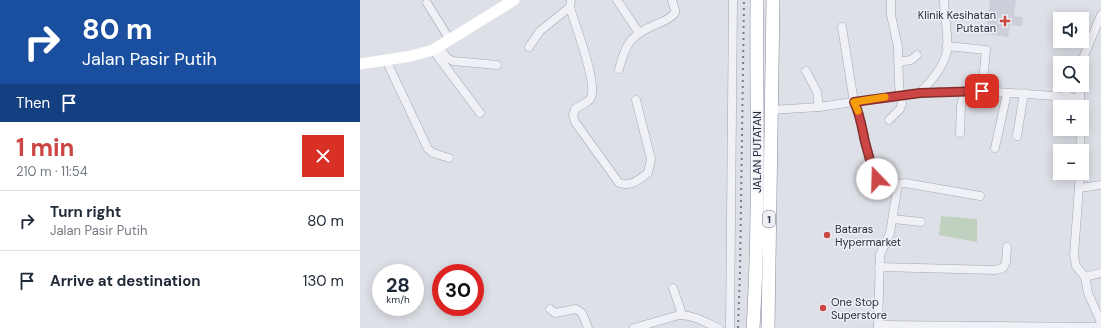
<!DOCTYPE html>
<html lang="en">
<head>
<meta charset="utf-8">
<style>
	:root { --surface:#fff; --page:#f2f2f3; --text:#1f2937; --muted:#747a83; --line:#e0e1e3; --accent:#cb4644 }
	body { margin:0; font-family:"DM Sans",sans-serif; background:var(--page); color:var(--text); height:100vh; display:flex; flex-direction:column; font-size:15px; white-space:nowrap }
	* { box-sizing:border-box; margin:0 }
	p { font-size:13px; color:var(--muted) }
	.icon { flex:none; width:22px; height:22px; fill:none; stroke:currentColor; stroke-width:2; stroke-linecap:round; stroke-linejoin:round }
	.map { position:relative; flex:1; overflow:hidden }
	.side { display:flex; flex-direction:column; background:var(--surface); width:360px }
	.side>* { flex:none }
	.guide { background:#1a4fa0; color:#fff; overflow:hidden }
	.controls { position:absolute; left:693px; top:12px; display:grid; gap:8px }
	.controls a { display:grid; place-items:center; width:36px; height:36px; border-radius:0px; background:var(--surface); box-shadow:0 2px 10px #0003; font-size:20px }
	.speed { position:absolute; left:12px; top:264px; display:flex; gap:8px; font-size:20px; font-weight:700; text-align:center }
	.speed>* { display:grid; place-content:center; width:52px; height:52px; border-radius:50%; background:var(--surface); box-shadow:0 2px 10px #0003; line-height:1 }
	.speed small { font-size:10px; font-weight:400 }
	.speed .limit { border:6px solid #d22; background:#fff; color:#111 }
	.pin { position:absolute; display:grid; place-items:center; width:34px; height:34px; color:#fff; margin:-17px; border-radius:8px; box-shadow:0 2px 6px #0006 }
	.me { position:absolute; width:44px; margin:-22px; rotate:339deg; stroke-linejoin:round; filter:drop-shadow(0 0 3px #0008) }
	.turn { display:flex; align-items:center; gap:14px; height:84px; padding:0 16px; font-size:18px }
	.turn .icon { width:52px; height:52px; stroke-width:2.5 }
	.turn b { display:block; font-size:28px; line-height:34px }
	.then { display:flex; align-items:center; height:38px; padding:0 16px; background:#0003; gap:8px; font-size:15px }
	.round { display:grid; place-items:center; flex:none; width:42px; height:42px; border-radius:0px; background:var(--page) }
	.overview { display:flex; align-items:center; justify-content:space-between; height:68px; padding:0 16px }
	h1 { font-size:24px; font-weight:700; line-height:30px; color:var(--accent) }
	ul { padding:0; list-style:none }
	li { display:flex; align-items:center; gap:12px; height:60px; padding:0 16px; border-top:1px solid var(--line) }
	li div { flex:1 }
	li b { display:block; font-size:15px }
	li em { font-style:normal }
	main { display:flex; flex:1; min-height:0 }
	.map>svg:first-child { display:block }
	.built { fill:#cccfd9 }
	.green { fill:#c1d1bf }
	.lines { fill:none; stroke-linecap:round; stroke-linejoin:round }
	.minor-casing { stroke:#a3a6b1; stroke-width:9 }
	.trunk-casing { stroke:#868b9d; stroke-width:14 }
	.minor { stroke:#f0f1f6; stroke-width:8 }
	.secondary { stroke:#fff; stroke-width:11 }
	.trunk { stroke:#fff; stroke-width:13 }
	.rail { stroke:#787d90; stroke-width:2; stroke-dasharray:2 4; stroke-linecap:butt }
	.route-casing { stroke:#842e2c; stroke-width:10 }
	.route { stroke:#cb4644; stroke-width:7 }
	.slow { stroke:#f59e0b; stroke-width:7 }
	.poi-dot { fill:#cb4644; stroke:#edeff5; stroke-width:1.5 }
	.labels { text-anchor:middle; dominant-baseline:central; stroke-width:3; stroke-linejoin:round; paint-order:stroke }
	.shield { fill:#edeff5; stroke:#626675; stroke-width:1 }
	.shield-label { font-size:10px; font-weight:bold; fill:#272c3e }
	.poi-label { font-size:11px; fill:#272c3e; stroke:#edeff5; text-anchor:start }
	.street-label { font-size:11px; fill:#272c3e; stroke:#edeff5 }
</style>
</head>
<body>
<main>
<section class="side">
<div class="guide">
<div class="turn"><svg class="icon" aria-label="right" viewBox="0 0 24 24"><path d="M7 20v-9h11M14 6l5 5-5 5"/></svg><div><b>80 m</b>Jalan Pasir Putih</div></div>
<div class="then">Then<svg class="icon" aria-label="arrive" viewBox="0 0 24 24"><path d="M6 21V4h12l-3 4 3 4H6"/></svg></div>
</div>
<div class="overview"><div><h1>1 min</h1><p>210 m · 11:54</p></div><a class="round" style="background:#d93025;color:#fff"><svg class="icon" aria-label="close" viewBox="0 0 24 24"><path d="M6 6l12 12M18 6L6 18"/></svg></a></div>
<ul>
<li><svg class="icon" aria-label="right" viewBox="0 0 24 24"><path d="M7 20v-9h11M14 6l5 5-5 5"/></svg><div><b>Turn right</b><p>Jalan Pasir Putih</p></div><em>80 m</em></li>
<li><svg class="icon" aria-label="arrive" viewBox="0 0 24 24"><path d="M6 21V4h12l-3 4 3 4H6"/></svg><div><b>Arrive at destination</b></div><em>130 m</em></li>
</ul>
</section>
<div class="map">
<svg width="741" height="328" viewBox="0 0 741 328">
	<rect width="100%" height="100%" fill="#dee0e7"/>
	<!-- built -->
	<path class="built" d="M630,0h26l-2,16 9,1 -1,9 -12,-1 -2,12 -22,-3z"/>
	<!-- green -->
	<path class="green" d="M581,216l36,3v23l-38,-7z"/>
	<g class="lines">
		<defs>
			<g id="minor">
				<path d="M211,0l-1,7c4,16 30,80 20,92 -3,4 -11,7 -15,10l-2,6 2,7 44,61c13,4 19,-3 29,-10l3,-14 -15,-59"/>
				<path d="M257,0l22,33"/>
				<path d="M67,3l23,37"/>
				<path d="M482,27l12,75 4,7 13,55 8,20"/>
				<path d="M79,46l8,12 6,3 44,4"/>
				<path d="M587,46l39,4 -4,41"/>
				<path d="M169,47l11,-16 30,-24"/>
				<path d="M73,50l47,63"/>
				<path d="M26,60l42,89 5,4 16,5"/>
				<path d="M538,62l13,-2 6,-5"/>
				<path d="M721,63l20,-48"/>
				<path d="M259,69c7,-27 12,-34 38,-45 7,-3 13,-5 18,-11v-3l-3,-10"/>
				<path d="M446,71l11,21 2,15"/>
				<path d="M709,86l5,-1 5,3 1,5 -3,5h-6l-4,-3 -1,-4 4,-6"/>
				<path d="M560,93c11,-12 23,-25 27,-42 2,-12 -3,-38 -3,-51"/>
				<path d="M720,93v14"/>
				<path d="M411,110l48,-3 82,-12 38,-3 43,-1 87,6"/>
				<path d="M529,120l11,-11 2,-5 -3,-19 -1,-38 -7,-32v-15"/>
				<path d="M600,133l1,-27 3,-14"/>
				<path d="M657,136l7,-43"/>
				<path d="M635,148l12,-55"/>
				<path d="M720,151l1,-22"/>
				<path d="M720,173l-6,82 2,11 9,11 3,16 12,27 1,7"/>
				<path d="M719,188l22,-3"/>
				<path d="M533,219l28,3"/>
				<path d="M519,267l116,3 8,-2 3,-6 1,-15"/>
				<path d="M725,277l16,-4"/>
				<path d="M313,288l8,23 -2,4"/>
				<path d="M190,309l5,4 21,-4 6,4 6,15"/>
				<path d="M518,325l223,2"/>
				<path d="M274,328l45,-13c15,0 26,7 39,13"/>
				<path d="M370,328l3,-328"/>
				<path d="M518,328l2,-73 10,-22 8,-49 7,-1 75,13"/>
			</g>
			<g id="trunk">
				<path d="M393,328c7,-109 3,-219 4,-328"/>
				<path d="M408,328l5,-328"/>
			</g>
		</defs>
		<!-- minor casing -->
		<use href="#minor" class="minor-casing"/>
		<!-- trunk casing -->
		<use href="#trunk" class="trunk-casing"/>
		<!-- minor -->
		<use href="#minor" class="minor"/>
		<!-- secondary -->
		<path class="secondary" d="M0,64l51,-8 22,-6 81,-50"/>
		<!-- trunk -->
		<use href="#trunk" class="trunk"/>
		<!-- rail -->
		<path class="rail" d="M378,328l2,-56 4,-272"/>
	</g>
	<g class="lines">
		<defs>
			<path id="route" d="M517,179c-5,-12 -9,-24 -12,-37 -3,-14 -5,-28 -11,-40l66,-9 62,-2"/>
		</defs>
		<!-- route casing -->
		<use href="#route" class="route-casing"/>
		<!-- route -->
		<use href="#route" class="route"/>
		<!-- slow -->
		<path class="slow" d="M498,111l-4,-9 31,-5"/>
	</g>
	<!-- markers -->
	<g class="poi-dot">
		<path d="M643 15h4v4h4v4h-4v4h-4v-4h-4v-4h4z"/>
		<circle cx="467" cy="235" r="4"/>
		<circle cx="463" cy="308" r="4"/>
	</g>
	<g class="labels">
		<!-- shield labels -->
		<rect class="shield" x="403" y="211" width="12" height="16" rx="3"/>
		<g class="shield-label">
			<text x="409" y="219">1</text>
		</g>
		<!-- poi labels -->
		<g class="poi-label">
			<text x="636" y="15" text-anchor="end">Klinik Kesihatan<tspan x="636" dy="13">Putatan</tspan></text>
			<text x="475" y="229">Bataras<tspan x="475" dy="13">Hypermarket</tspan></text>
			<text x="471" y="302">One Stop<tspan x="471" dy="13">Superstore</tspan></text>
		</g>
		<!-- street labels -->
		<g class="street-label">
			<text transform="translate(397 152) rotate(-90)">JALAN PUTATAN</text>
		</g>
	</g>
</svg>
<div class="controls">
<a><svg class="icon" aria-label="sound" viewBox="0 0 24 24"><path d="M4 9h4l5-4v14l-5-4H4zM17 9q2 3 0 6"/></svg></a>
<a><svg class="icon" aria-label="search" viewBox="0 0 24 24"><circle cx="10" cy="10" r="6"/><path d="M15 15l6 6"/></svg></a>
<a>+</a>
<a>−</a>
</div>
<div class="speed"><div>28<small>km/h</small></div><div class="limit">30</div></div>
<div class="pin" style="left:622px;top:91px;background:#d93025"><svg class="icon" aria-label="arrive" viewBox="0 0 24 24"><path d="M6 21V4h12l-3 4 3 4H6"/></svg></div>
<svg class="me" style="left:517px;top:179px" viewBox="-20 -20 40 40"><circle r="19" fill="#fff"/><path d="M0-13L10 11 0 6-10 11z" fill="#cb4644"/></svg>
</div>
</main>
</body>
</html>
